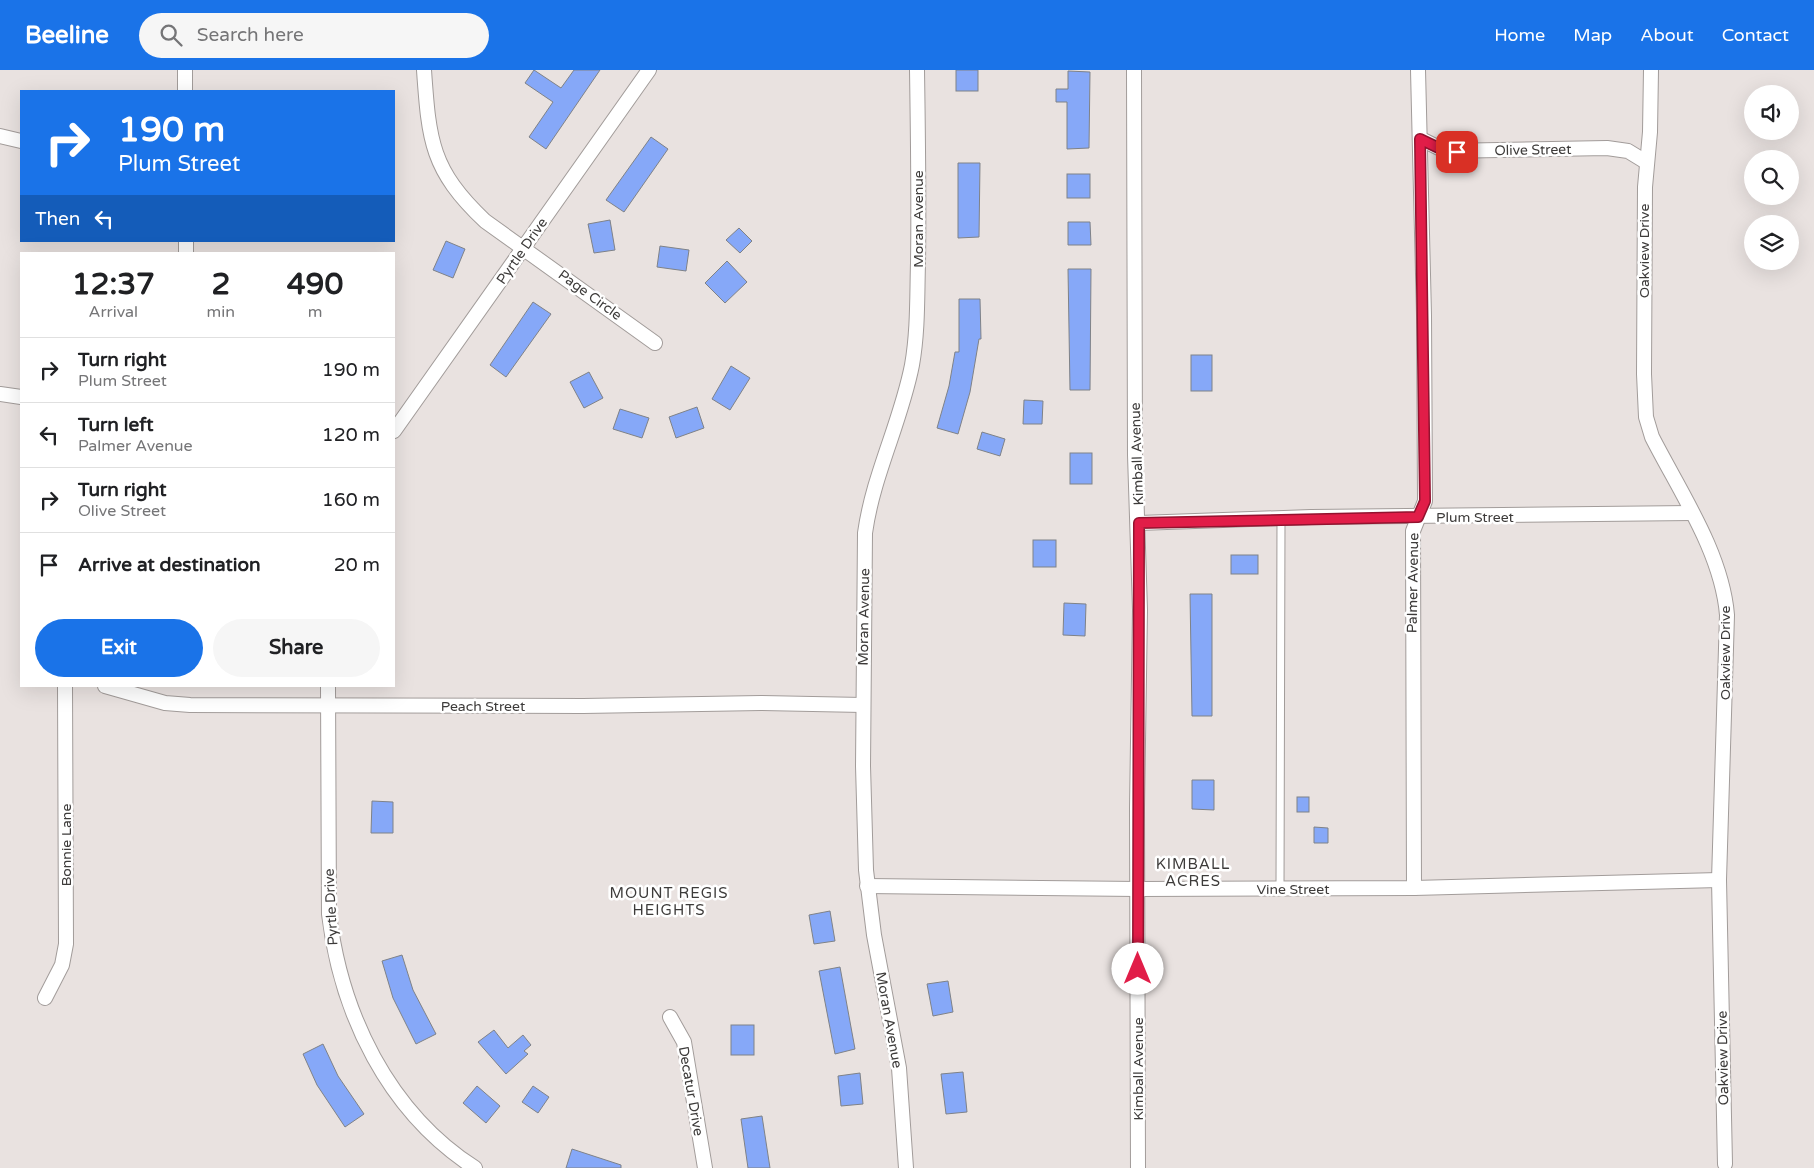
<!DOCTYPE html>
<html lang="en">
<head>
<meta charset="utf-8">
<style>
	:root { --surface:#fff; --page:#f6f6f6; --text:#202124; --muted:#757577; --line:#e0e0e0; --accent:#1a73e8 }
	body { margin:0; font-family:"Varela Round",sans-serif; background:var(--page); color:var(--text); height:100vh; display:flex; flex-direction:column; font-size:19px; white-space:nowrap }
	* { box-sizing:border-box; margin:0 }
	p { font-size:16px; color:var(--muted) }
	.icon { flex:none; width:28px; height:28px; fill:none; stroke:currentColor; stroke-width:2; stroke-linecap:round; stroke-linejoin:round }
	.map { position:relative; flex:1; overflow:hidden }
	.drawer { position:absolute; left:20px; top:182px; width:375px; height:435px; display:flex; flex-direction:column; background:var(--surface); border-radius:0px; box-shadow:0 5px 20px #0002 }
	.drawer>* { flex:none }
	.guide { position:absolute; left:20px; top:20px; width:375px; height:152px; border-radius:0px; box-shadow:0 5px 20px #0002; background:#1a73e8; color:#fff; overflow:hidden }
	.tools { position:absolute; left:1744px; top:15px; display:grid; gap:10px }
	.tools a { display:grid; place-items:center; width:55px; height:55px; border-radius:50%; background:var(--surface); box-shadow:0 5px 20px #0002; font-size:25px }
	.pin { position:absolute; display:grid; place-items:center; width:42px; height:42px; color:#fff; margin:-21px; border-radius:10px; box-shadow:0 2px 8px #0006 }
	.me { position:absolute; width:55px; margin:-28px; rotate:0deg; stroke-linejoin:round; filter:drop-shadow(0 0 4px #0008) }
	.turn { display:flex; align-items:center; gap:18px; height:105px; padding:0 15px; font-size:22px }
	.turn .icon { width:65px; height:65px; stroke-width:2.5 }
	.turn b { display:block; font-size:35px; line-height:42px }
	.then { display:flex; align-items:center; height:48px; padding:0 15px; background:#0003; gap:10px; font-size:19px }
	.eta { display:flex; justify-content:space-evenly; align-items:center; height:85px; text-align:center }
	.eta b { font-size:30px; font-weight:700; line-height:35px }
	.primary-button { display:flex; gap:10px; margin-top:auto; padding:10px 15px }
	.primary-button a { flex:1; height:58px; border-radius:30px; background:var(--accent); color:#fff; font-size:20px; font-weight:700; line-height:58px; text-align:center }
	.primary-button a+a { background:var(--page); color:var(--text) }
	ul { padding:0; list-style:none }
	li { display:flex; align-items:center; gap:15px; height:65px; padding:0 15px; border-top:1px solid var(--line) }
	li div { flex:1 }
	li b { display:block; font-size:19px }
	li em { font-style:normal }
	header { display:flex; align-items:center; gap:30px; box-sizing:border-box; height:70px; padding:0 25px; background:var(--accent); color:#fff }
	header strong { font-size:24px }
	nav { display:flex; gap:28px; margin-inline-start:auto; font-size:18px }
	.search { width:350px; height:45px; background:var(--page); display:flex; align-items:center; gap:12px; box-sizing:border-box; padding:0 18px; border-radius:28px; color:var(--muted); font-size:19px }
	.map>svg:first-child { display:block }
	.building { fill:#86a8f8; stroke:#7f8287 }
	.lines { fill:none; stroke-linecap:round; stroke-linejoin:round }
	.lane-casing { stroke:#a29c9a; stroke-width:9 }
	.street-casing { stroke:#a29c9a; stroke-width:16 }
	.lane { stroke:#fff; stroke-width:7 }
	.street { stroke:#fff; stroke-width:14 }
	.route-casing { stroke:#92132f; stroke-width:12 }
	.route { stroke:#e11d48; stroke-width:9 }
	.labels { text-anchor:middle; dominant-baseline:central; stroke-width:5; stroke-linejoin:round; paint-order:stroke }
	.street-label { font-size:14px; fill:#3d3b3a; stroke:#fff }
	.neighbourhood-label { font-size:15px; letter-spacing:1px; fill:#3d3b3a; stroke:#fff }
</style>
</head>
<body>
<header>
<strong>Beeline</strong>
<div class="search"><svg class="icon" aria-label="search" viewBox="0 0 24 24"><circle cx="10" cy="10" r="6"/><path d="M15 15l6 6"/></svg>Search here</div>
<nav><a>Home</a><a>Map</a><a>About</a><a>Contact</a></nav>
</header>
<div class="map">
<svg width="1814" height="1098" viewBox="0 0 1814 1098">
	<rect width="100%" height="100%" fill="#e9e2e0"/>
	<!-- building -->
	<g class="building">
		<path d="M534,0l27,18 13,-18h26l-54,79 -17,-12 24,-35 -28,-19z"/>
		<rect x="956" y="0" width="22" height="21"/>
		<path d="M1068,1l22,1 -1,76 -22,1v-47h-11v-13h12z"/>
		<path d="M651,67l17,12 -44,63 -18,-12z"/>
		<path d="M958,93h22l-1,74 -21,1z"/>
		<rect x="1067" y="104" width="23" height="24"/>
		<path d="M610,150l5,30 -21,3 -6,-29z"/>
		<path d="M1068,152h22l1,23h-23z"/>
		<path d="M739,158l13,13 -12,12 -14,-13z"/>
		<path d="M446,171l19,8 -12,29 -20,-8z"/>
		<path d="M660,176l29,4 -3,21 -29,-4z"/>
		<path d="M727,191l20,21 -22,21 -20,-20z"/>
		<path d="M1068,199h23l-1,121h-20z"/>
		<path d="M959,229h21l1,40h-2l-9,53 -12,42 -21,-6 12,-42 6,-34h4z"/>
		<path d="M533,232l18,12 -45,63 -16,-12z"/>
		<rect x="1191" y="285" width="21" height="36"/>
		<path d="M731,296l19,12 -20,32 -18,-11z"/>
		<path d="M589,302l14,26 -19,10 -14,-26z"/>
		<path d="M1024,330l19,1 -1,23h-19z"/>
		<path d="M697,337l7,21 -28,10 -7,-21z"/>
		<path d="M620,339l29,9 -7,20 -29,-9z"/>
		<path d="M982,362l23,7 -5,17 -23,-7z"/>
		<rect x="1070" y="383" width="22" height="31"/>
		<rect x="1033" y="470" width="23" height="27"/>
		<rect x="1231" y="485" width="27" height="19"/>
		<path d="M1190,524h22v122h-20z"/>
		<path d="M1064,533l22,1 -1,32 -22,-1z"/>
		<path d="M1192,710h22v30l-22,-1z"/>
		<rect x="1297" y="727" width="12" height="15"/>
		<path d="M372,731l21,1v31h-22z"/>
		<path d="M1314,757l14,1v15h-14z"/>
		<path d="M830,841l5,30 -21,3 -5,-29z"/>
		<path d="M402,885l11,35 23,44 -20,10 -23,-46 -11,-37z"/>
		<path d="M840,897l15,82 -20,5 -16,-83z"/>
		<path d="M948,911l5,31 -20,4 -6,-32z"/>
		<rect x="731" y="955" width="23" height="30"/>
		<path d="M494,960l14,18 15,-13 8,10 -7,6 4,3 -22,20 -28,-32z"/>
		<path d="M323,974l15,32 26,38 -19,13 -28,-42 -14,-31z"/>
		<path d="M963,1002l4,40 -21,2 -5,-40z"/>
		<path d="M860,1003l3,31 -22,2 -3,-30z"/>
		<path d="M477,1016l23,20 -14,17 -23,-20z"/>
		<path d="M533,1016l16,11 -11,16 -16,-11z"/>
		<path d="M762,1046l8,52h-22l-7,-49z"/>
		<path d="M572,1079l49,16v3h-55z"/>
	</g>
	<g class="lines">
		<defs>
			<path id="lane" d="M1280,819l1,-371"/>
			<g id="street">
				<path d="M185,0v21"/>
				<path d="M424,0c5,71 7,100 61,151l170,122"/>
				<path d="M1134,0l1,385 5,155 -3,198 1,360"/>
				<path d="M1651,0l-1,62 -5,55 -1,187 2,43 6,20c28,55 70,116 75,178l-8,265 6,284"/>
				<path d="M0,66l21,5"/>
				<path d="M1421,69l24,12 162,-3 21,3 18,11"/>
				<path d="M186,184v-13"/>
				<path d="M0,324l21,3"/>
				<path d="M394,361l255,-361"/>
				<path d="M1139,453l172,-6 381,-4"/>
				<path d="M105,616l60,17 25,2 393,1 178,-3 102,2"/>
				<path d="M328,616l1,228c12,100 59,198 146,254"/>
				<path d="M867,816l271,3 276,-1 305,-8"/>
				<path d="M1414,818l-1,-357 12,-30 -1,-186 -6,-245"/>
				<path d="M45,928l17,-33 4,-21 -1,-258"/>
				<path d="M670,947l14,25 21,126"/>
				<path d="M906,1098l-7,-100 -25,-133 -8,-65 -3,-104 2,-233c8,-58 36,-111 47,-168 6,-34 5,-68 6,-102 1,-64 0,-129 -1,-193"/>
			</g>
		</defs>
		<!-- lane casing -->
		<use href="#lane" class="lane-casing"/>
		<!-- street casing -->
		<use href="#street" class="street-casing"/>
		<!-- lane -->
		<use href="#lane" class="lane"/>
		<!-- street -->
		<use href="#street" class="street"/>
	</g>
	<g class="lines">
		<defs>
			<path id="route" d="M1138,899l1,-446 279,-6 7,-16 -5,-362 25,12 12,1"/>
		</defs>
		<!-- route casing -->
		<use href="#route" class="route-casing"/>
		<!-- route -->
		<use href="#route" class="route"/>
	</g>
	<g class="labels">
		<!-- street labels -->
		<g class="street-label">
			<text transform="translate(1533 80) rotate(-1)">Olive Street</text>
			<text transform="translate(918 149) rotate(-90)">Moran Avenue</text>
			<text transform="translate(522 181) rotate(-55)">Pyrtle Drive</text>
			<text transform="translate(1644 181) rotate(-90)">Oakview Drive</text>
			<text transform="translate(590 225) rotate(36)">Page Circle</text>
			<text transform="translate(1137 384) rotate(-92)">Kimball Avenue</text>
			<text x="1475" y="447">Plum Street</text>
			<text transform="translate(1413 513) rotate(-89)">Palmer Avenue</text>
			<text transform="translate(864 547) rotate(-89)">Moran Avenue</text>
			<text transform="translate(1725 583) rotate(-90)">Oakview Drive</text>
			<text x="483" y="636">Peach Street</text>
			<text transform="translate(66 775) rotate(-90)">Bonnie Lane</text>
			<text x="1293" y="819">Vine Street</text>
			<text transform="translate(331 837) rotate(-93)">Pyrtle Drive</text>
			<text transform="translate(889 950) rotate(80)">Moran Avenue</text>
			<text transform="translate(1723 988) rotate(-91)">Oakview Drive</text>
			<text transform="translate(1138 999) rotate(-90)">Kimball Avenue</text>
			<text transform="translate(691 1021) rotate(80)">Decatur Drive</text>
		</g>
		<!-- neighbourhood labels -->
		<g class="neighbourhood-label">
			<text x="1193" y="794">KIMBALL<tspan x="1193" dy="17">ACRES</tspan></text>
			<text x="669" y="823">MOUNT REGIS<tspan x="669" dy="17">HEIGHTS</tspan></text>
		</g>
	</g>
</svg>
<div class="tools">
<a><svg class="icon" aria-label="sound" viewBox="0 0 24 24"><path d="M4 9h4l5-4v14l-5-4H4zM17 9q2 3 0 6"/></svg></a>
<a><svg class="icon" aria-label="search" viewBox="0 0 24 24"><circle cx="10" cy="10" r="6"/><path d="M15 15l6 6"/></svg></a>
<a><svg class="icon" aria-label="layers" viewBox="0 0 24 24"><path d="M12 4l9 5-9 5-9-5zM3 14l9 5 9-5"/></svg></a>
</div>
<div class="pin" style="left:1457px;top:82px;background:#d93025"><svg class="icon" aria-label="arrive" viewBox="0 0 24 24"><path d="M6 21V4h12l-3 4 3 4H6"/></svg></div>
<svg class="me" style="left:1138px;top:899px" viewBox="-20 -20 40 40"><circle r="19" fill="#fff"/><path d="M0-13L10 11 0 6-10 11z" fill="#e11d48"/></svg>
<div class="guide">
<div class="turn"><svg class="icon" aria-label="right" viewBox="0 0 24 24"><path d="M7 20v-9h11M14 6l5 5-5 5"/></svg><div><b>190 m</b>Plum Street</div></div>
<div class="then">Then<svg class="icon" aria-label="left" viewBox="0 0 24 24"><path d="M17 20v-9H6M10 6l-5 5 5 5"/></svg></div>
</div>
<section class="drawer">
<div class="eta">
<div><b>12:37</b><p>Arrival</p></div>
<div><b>2</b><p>min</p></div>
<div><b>490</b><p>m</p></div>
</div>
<ul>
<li><svg class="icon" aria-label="right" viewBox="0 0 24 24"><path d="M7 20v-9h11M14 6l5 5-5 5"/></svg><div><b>Turn right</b><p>Plum Street</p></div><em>190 m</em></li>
<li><svg class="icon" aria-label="left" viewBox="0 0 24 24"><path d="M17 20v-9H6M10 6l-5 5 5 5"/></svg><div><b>Turn left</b><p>Palmer Avenue</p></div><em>120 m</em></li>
<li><svg class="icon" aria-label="right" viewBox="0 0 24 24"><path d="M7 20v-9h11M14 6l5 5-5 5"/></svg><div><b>Turn right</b><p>Olive Street</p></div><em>160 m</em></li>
<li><svg class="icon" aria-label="arrive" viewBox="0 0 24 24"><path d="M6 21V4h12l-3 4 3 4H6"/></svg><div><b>Arrive at destination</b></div><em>20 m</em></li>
</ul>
<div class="primary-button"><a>Exit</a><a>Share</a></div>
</section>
</div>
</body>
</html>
